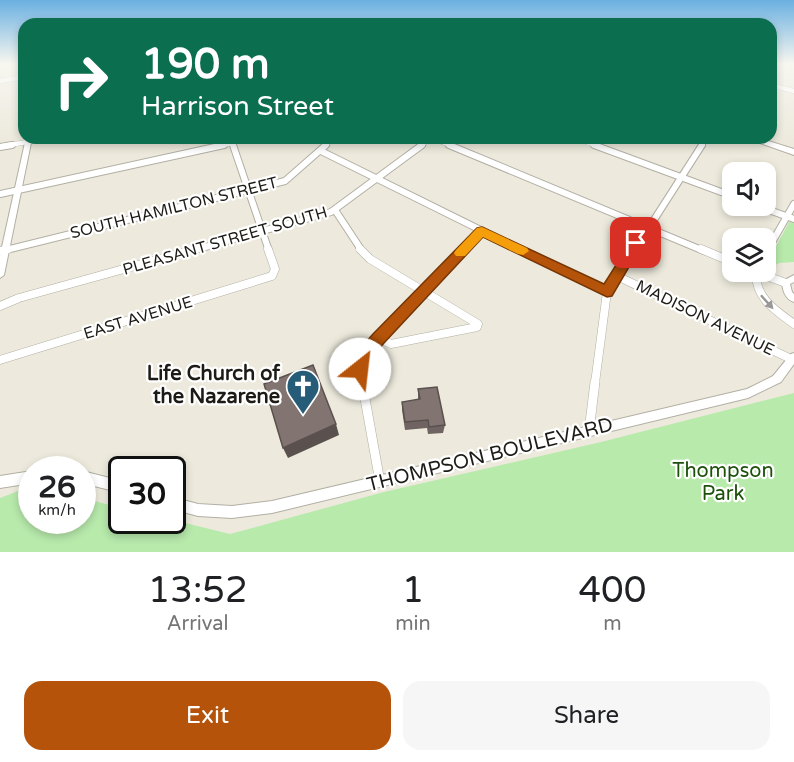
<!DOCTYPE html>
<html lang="en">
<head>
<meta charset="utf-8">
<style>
	:root { --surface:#fff; --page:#f6f6f6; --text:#202124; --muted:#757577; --accent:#b45309 }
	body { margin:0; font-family:"Varela Round",sans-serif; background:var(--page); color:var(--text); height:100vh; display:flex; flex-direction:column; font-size:22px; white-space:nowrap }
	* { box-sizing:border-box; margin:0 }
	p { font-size:20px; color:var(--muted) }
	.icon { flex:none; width:33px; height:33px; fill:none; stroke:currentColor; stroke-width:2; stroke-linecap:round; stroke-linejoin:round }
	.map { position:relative; height:552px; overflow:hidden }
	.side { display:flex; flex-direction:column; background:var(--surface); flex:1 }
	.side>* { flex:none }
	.top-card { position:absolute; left:18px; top:18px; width:759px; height:126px; border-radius:18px; box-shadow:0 3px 9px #0003; background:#0b6e4f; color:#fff; overflow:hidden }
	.tools { position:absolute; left:722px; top:162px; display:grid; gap:12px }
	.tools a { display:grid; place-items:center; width:54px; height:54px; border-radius:12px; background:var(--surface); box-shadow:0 3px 9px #0003; font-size:30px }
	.speed { position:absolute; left:18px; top:456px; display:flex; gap:12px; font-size:30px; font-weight:700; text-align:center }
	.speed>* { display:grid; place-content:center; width:78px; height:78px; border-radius:50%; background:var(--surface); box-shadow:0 3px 9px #0003; line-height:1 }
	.speed small { font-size:15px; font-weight:400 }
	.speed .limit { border:3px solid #111; border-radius:9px; background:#fff; color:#111 }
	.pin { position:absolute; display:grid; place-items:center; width:51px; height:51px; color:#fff; margin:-26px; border-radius:12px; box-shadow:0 3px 9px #0006 }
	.me { position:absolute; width:66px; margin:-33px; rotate:29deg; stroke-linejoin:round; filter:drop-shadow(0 0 4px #0008) }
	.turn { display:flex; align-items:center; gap:21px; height:126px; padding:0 24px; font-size:27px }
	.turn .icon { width:78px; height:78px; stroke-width:2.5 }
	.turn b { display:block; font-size:42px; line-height:51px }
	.eta { display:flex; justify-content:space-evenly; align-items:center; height:102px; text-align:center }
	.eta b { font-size:36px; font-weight:600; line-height:42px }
	.button { display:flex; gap:12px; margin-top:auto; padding:12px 24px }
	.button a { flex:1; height:69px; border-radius:18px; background:var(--accent); color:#fff; font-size:24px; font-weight:600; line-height:69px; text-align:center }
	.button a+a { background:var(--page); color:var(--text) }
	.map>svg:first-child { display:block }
	.green { fill:#b8eaac }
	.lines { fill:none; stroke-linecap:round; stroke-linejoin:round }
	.minor-far3-casing { stroke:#b2afa4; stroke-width:5 }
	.minor-far2-casing { stroke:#b2afa4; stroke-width:8 }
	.minor-far1-casing { stroke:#b2afa4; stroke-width:9 }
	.minor-casing { stroke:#b2afa4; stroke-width:10 }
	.tertiary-casing { stroke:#b2afa4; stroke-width:2 }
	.trunk-casing { stroke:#b2afa4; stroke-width:2 }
	.minor-far3 { stroke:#fff; stroke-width:4.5 }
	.minor-far2 { stroke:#fff; stroke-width:6 }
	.minor-far1 { stroke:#fff; stroke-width:8 }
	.minor { stroke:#fff; stroke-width:9 }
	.tertiary { fill:#fff; fill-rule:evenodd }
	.trunk { fill:#fff; fill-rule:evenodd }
	.wall { fill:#6f6461 }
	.shaded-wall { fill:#5a514f }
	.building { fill:#817471; stroke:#5a514f; stroke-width:1.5 }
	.oneway { fill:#999896 }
	.route { fill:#b45309; stroke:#753606; stroke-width:1.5 }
	.slow { fill:#f59e0b }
	.labels { text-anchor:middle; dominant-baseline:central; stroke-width:4.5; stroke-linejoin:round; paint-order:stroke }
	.street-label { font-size:16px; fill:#1c1b16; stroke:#fff }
	.near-poi-label { font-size:20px; font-weight:bold; fill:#1c1b16; stroke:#fff; text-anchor:end }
	.near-street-label { font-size:20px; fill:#1c1b16; stroke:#fff }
	.near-park-label { font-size:20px; fill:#1d500b; stroke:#fff }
</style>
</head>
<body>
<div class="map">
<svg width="794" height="552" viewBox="0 0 794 552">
	<rect width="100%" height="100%" fill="#edeadd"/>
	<!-- green -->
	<g class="green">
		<path d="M789,222l5,1v39l-15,1 -10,6 -4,-2z"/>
		<path d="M794,393v159h-794v-54l31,-12 1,34h50l1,-22 38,10 1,12h51l57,14 154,-42 217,-50z"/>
	</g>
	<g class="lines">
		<defs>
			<g id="minor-far3">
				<path d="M0,81l24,-4"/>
				<path d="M771,85l23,6"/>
				<path d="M231,138l3,8"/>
				<path d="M432,138l20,8"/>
				<path d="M575,138l23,8"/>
				<path d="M3,146l48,-8"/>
				<path d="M217,146l16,-3"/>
				<path d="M324,146l10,-8"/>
				<path d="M420,146l11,-8"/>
				<path d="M701,146l5,-8"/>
			</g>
			<g id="minor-far2">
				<path d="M233,145l36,106"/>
				<path d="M449,145l255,106"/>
				<path d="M594,145l138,51"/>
				<path d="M0,147l12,-2"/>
				<path d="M321,151l202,100"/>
				<path d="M0,194l224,-49"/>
				<path d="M758,206l36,13"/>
				<path d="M335,210l27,41"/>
				<path d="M2,251l283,-70 41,-36"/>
				<path d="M191,251l140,-39 91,-67"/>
				<path d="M463,251l19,-20"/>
				<path d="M634,251l68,-106"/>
				<path d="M767,251l27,-47"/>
			</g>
			<g id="minor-far1">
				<path d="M360,249l10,10 108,65 -1,3 -86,17 -13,-6"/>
				<path d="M520,249l87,43"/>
				<path d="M701,249l31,13"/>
				<path d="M0,251l8,-2"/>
				<path d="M765,255l3,-6"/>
				<path d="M755,272l31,11"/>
				<path d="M756,272c-1,26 19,38 38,52"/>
				<path d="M617,276l176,84"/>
				<path d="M0,306l19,-8 177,-49"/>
				<path d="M0,360l272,-84 3,-7 -7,-20"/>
				<path d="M363,383l-3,-14 5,-14 100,-106"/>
				<path d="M595,383l12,-91 28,-43"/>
			</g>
			<g id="minor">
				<path d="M362,382l18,100"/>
				<path d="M589,431l6,-49"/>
			</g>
			<g id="tertiary">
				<path d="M26,138h6l-28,137 -4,3v-22z"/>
				<path d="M794,275v7l-4,2 2,8 2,2v8c-9,-3 -11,-11 -12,-19l1,-2z"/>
				<path d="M794,353v11l-13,18 -33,16 -476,115 -40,5 -34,-2 -26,-7v-12l26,7 34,2 40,-5 475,-112 26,-13 18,-22z"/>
				<path d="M32,471v12l-32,5v-12z"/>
				<path d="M82,471l40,10v12l-40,-10z"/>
			</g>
			<path id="trunk" d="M746,138h13l35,11v6z"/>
		</defs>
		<!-- minor-far3 casing -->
		<use href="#minor-far3" class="minor-far3-casing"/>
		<!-- minor-far2 casing -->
		<use href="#minor-far2" class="minor-far2-casing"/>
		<!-- minor-far1 casing -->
		<use href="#minor-far1" class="minor-far1-casing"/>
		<!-- minor casing -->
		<use href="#minor" class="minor-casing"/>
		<!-- tertiary casing -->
		<use href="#tertiary" class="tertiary-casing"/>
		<!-- trunk casing -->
		<use href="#trunk" class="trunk-casing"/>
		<!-- minor-far3 -->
		<use href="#minor-far3" class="minor-far3"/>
		<!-- minor-far2 -->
		<use href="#minor-far2" class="minor-far2"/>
		<!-- minor-far1 -->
		<use href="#minor-far1" class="minor-far1"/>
		<!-- minor -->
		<use href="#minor" class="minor"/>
		<!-- tertiary -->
		<use href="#tertiary" class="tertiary"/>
		<!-- trunk -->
		<use href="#trunk" class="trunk"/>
	</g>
	<!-- wall -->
	<path class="wall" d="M418,389l27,36 -2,8 -15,1 -1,-6 -22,2 -3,-20v-8l16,-2z"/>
	<!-- shaded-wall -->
	<path class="shaded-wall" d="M336,424l3,11 -51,23 -5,-10z"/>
	<!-- building -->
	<g class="building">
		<path d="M313,365l23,59 -53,24 -19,-64z"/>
		<path d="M437,387l8,38 -16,2 -1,-7 -23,2 -3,-20 18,-3 -2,-10z"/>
	</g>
	<!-- one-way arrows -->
	<defs><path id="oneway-solid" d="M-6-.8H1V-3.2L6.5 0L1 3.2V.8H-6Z" transform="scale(1.5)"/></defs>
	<use class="oneway" href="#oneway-solid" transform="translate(767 302) rotate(48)"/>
	<!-- sky -->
	<linearGradient id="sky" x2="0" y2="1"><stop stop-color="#6ab0e1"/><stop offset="0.45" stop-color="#f7f6f0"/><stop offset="1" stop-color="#f7f6f0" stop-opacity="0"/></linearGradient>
	<rect width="794" height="141" fill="url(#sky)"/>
	<!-- route -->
	<path class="route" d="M482,227l122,57 28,-44 4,-1 7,4 -31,53 -5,1 -124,-60 -99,106 -13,15 -5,16 -6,2 -6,-2 -2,-5 7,-19 14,-16 104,-106z"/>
	<!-- slow -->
	<path class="slow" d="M482,227l45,21 2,3 -6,4 -5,-1 -35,-17 -18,19h-9l-2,-3 2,-3 21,-22z"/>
	<!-- icons -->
	<defs>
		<symbol id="church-pin" viewBox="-11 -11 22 30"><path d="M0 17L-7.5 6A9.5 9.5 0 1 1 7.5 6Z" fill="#275c78" stroke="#fff"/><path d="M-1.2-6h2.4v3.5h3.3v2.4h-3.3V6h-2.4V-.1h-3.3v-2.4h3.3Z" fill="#fff"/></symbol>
	</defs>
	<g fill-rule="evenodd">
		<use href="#church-pin" x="284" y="367" width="38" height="52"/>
	</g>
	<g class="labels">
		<!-- street labels -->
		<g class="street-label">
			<text transform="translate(174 208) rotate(-14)">SOUTH HAMILTON STREET</text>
			<text transform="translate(225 241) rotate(-16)">PLEASANT STREET SOUTH</text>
			<text transform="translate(138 318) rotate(-17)">EAST AVENUE</text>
			<text transform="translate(705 318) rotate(26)">MADISON AVENUE</text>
		</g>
		<!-- near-poi labels -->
		<g class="near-poi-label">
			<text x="280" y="374">Life Church of<tspan x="280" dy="23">the Nazarene</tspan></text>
		</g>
		<!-- near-street labels -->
		<g class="near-street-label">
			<text transform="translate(490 455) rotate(-14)">THOMPSON BOULEVARD</text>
		</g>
		<!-- near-park labels -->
		<g class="near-park-label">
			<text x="723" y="471">Thompson<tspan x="723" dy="23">Park</tspan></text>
		</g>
	</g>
</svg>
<div class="tools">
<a><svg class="icon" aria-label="sound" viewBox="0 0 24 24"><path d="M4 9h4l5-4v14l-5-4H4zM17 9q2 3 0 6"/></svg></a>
<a><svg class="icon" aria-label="layers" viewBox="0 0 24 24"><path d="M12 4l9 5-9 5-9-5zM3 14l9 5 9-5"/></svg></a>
</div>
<div class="speed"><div>26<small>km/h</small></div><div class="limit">30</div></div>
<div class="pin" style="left:636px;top:243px;background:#d93025"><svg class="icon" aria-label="arrive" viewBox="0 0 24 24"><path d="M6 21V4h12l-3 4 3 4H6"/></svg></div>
<svg class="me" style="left:360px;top:369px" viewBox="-20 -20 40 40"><circle r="19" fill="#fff"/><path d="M0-13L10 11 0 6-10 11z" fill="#b45309"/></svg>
<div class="top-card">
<div class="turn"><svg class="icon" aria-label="right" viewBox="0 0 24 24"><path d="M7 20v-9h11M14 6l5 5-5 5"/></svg><div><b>190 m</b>Harrison Street</div></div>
</div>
</div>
<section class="side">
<div class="eta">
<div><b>13:52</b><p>Arrival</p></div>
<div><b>1</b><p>min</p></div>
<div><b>400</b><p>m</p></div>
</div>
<div class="button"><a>Exit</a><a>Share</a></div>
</section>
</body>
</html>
